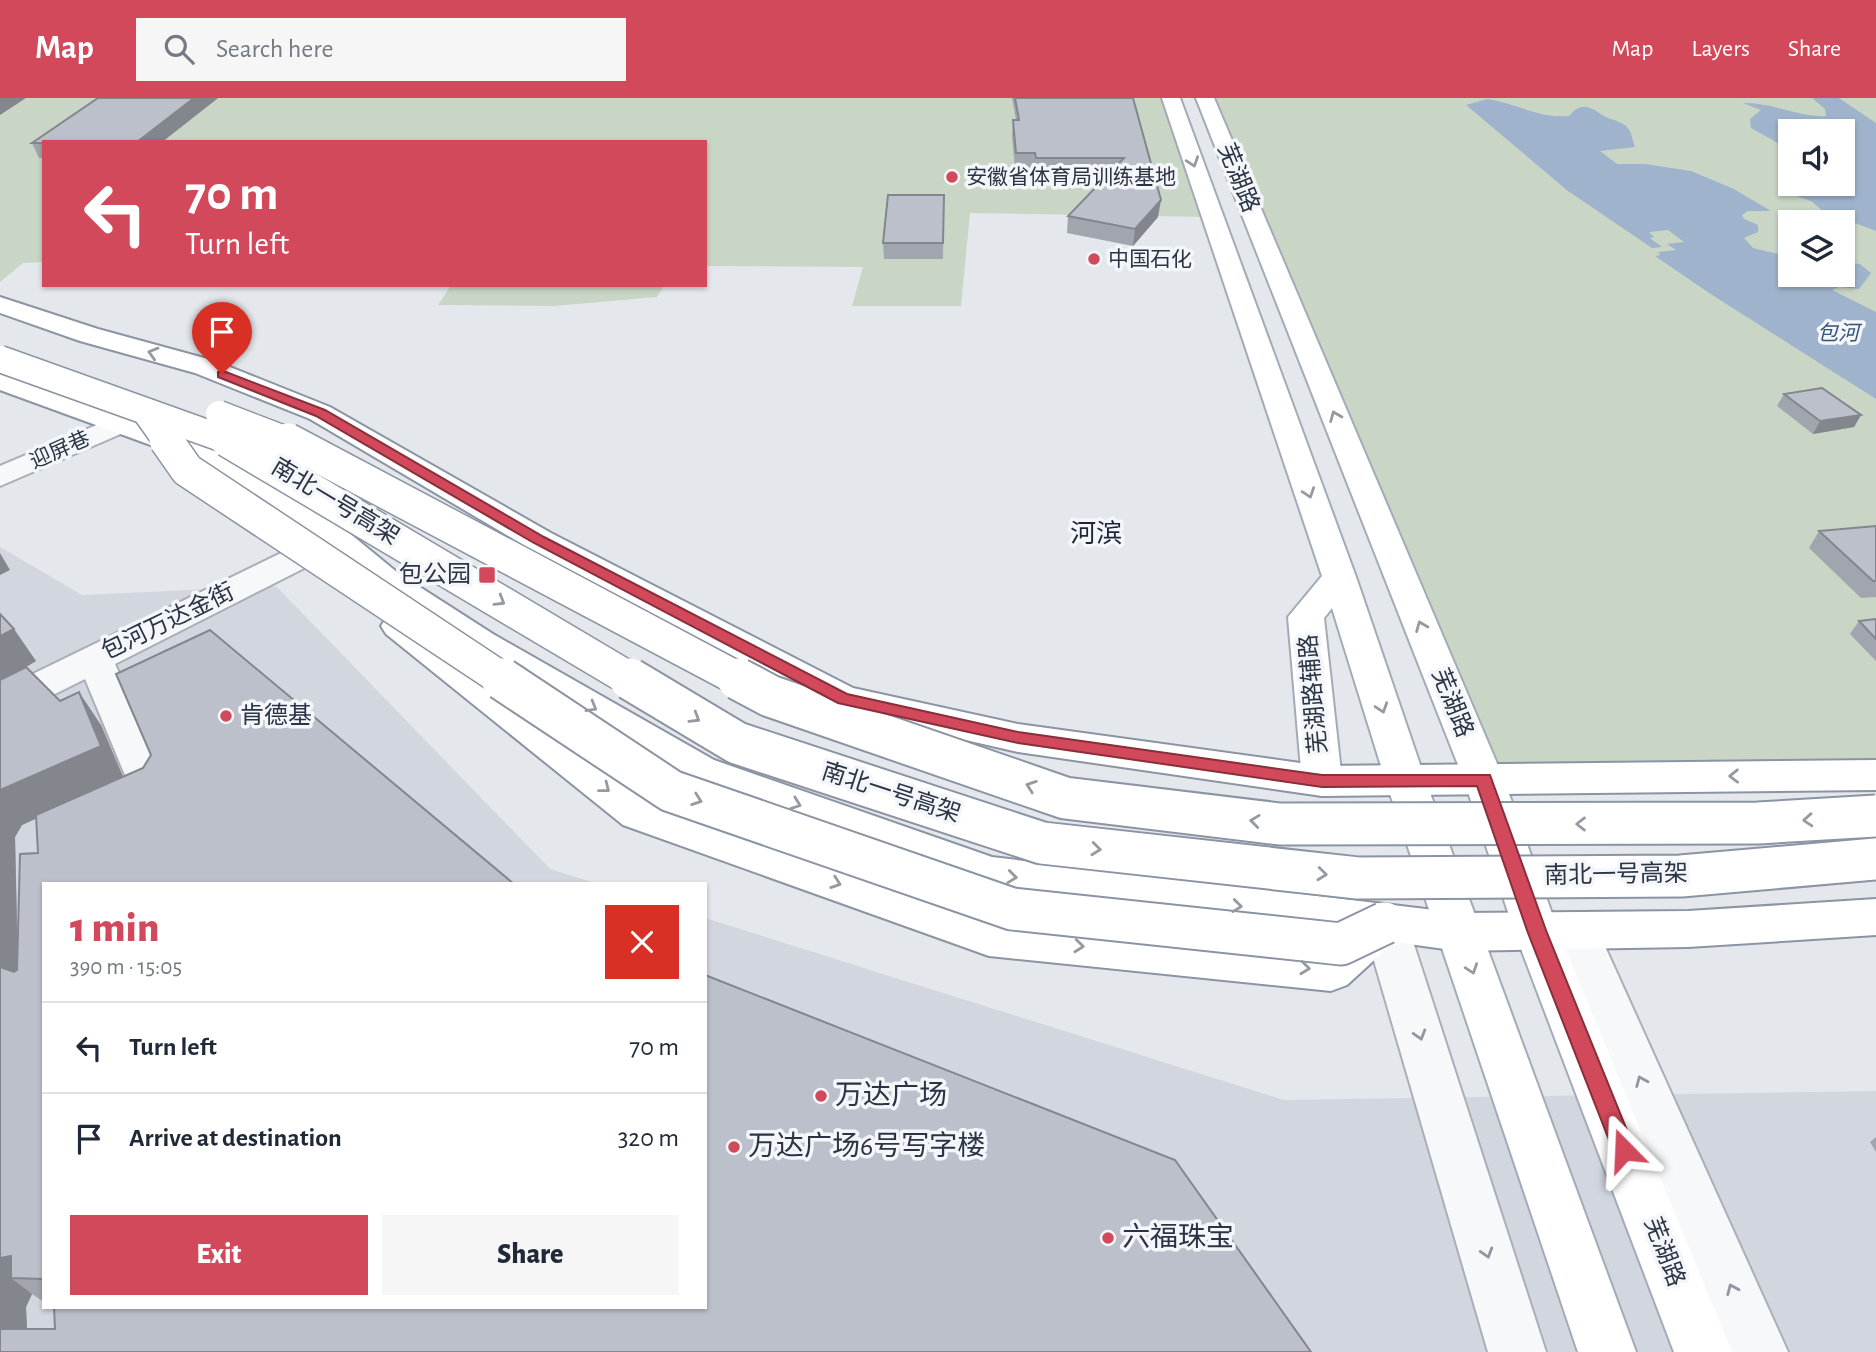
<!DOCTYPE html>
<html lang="en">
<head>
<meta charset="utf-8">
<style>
	:root { --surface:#fff; --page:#f6f6f7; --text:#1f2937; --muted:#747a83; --line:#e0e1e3; --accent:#d1495b }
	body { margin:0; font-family:"Alegreya Sans","Noto Sans SC",sans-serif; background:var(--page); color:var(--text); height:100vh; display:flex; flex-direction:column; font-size:26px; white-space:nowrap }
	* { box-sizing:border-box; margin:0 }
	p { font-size:23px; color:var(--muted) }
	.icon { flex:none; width:38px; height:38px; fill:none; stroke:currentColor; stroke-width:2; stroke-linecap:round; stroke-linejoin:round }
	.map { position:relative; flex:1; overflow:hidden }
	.side { position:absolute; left:42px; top:784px; width:665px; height:427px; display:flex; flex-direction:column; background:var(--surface); border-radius:0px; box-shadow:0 2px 5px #0004 }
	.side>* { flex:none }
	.top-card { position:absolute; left:42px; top:42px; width:665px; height:147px; border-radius:0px; box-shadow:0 2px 5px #0004; background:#d1495b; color:#fff; overflow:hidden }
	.fabs { position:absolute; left:1778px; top:21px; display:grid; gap:14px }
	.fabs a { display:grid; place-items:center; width:77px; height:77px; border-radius:0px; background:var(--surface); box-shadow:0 2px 5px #0004; font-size:35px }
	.pin { position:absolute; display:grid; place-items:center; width:60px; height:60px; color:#fff; margin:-72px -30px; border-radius:50% 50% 50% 0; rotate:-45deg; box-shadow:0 0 7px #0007 }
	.pin .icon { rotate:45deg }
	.me { position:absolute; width:77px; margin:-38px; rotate:339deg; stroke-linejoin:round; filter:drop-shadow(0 0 5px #0008) }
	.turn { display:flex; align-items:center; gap:24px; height:147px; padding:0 28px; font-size:32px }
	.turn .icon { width:91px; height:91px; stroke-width:2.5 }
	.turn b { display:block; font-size:49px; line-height:60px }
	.round { display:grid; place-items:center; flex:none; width:74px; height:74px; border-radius:0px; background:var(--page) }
	.summary { display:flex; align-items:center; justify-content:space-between; height:119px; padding:0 28px }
	h1 { font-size:42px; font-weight:800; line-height:52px; color:var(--accent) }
	.button { display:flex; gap:14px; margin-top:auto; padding:14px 28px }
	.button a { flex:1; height:80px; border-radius:0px; background:var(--accent); color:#fff; font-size:28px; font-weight:800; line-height:80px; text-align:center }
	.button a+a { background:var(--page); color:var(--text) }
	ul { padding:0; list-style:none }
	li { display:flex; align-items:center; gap:21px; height:91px; padding:0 28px; border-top:2px solid var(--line) }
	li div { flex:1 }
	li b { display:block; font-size:26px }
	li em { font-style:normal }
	header { display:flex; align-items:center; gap:42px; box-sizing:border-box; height:98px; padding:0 35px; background:var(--accent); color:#fff }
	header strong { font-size:33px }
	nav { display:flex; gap:38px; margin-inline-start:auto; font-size:24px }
	.search { width:490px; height:63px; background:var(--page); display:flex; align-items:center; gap:18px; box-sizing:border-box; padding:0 24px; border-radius:0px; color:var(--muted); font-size:26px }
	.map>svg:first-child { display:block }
	.built { fill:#d2d6de }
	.green { fill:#c9d6c5; fill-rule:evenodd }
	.water { fill:#9fb4cc }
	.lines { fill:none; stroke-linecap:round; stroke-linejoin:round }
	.street-casing { stroke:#a9aeb7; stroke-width:4 }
	.primary-casing { stroke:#a3abb8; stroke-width:4 }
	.highway-casing { stroke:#8b94a3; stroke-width:4 }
	.street { fill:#f7f8fa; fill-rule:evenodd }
	.primary { fill:#fff; fill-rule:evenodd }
	.highway { fill:#fff; fill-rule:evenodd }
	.highway-bridge-far2-casing { stroke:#8b94a3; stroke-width:29; stroke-linecap:butt }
	.highway-bridge-far1-casing { stroke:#8b94a3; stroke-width:36; stroke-linecap:butt }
	.highway-bridge-casing { stroke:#8b94a3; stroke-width:45; stroke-linecap:butt }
	.highway-bridge-far2 { stroke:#fff; stroke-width:26 }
	.highway-bridge-far1 { stroke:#fff; stroke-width:33 }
	.highway-bridge { stroke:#fff; stroke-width:41 }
	.wall { fill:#a1a5ae; fill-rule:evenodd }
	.shaded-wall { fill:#83868d }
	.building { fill:#bbc0ca; stroke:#83868d; stroke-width:2 }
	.oneway { stroke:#959aa2 }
	.oneway2 { stroke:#9196a0 }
	.route { fill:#d1495b; stroke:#882f3b; stroke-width:2 }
	.poi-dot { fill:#d1495b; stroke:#f4f6f9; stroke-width:2.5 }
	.labels { text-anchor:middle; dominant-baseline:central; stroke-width:7; stroke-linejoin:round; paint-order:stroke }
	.far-poi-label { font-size:21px; fill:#2b3445; stroke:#f4f6f9; text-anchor:start }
	.far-water-label { font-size:21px; font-style:italic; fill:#34527a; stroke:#f4f6f9 }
	.far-street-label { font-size:21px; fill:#2b3445; stroke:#f4f6f9 }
	.street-label { font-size:24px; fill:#2b3445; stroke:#f4f6f9 }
	.poi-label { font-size:24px; fill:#2b3445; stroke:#f4f6f9; text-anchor:end }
	.neighbourhood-label { font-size:26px; fill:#1d2536; stroke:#f4f6f9 }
	.near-poi-label { font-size:28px; fill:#2b3445; stroke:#f4f6f9; text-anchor:start }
</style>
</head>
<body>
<header>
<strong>Map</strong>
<div class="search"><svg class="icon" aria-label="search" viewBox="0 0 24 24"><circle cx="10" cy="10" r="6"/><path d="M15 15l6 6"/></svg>Search here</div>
<nav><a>Map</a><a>Layers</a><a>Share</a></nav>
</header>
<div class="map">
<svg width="1876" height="1254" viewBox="0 0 1876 1254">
	<rect width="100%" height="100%" fill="#e4e7ec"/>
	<!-- built -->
	<path class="built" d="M0,449l82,48 194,-9 274,283 48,15h-554v423h661v-389l579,182 592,-9v261h-1876z"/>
	<!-- green -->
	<g class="green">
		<path d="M0,0h1171l41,119 -242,-4 -9,93h-109l11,-39 -158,-1v-124h-661v120l-21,1 -23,19z"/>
		<path d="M1205,0h671v677l-392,5zM1790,33h53v53h-53zM1790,124h53v53h-53z"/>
		<path d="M451,187h213l-7,12 -103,9 -116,-1z"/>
	</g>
	<!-- water -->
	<g class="water">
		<path d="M1812,0h27l37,25v108l-53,-20 -12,-10 -21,-7 -5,-7 8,-3h50v-53h-53v19l-39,-22 -1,-9 11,-9 -18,-7c30,-1 56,15 83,13l-1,-7z"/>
		<path d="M1487,1c30,4 51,20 82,17 14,-17 23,-7 37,1 9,4 19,5 24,14 2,5 3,11 5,16l-35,4 17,13h28l46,7 43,18 37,22h-23l-6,4 2,4 14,6v7l-14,6 9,10 37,9v18h53v-13l17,2 11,9 -12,16 -20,-2 -7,3 44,22v87l-167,-106 -54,-37 5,-1 -2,-3 18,-2 -9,-6 17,-2 -16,-12 -19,2 5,5 -4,1 12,9 -10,1 -84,-57 -102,-86z"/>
	</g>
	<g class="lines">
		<defs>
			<g id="street">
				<path d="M120,317l10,3 5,6 -5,6 -130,56v-20z"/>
				<path d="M336,431l12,3 4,7 -4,7 -233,118 55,123 -6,11 -44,18 -14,-4 -6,-11 6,-11 21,-10 -42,-101 -72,36 -13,4v-29l324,-158z"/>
				<path d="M1385,807l16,5 6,13 139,429h-58l-125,-429 6,-13z"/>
				<path d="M1576,814l16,6 6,13 190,421h-58l-176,-421 6,-13z"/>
			</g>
			<g id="primary">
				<path d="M1162,0h18l176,479 70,205 210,570h-58l-192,-570 -54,-174 -8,10 18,163 -6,11 -14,4 -14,-4 -6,-11 -14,-164 34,-41z"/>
				<path d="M1196,0h18l290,682 55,153 173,419h-58l-159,-419 -51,-153z"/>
			</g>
			<g id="highway">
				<path d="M0,199l98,32 117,32 115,46 221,126 302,155 165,36 304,42 554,-6v30l-554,6 -304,-44 -175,-40 -13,-4 -303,-161 -217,-128 -115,-46 -115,-32 -80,-28z"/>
				<path d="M0,274l222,79 126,81 50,41 95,61 221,126 278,97 467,56 229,-2 188,-12v36l-188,12 -229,4 -65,-9 -47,43 -16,6 -342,-35 -366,-131 -237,-191 -5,-8 5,-8 13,-4 13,4 241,185 336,115 333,33 18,-15 -350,-45 -304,-111 -219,-130 -93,-61 -50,-43 -124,-83 -200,-73z"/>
			</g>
		</defs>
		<!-- street casing -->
		<use href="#street" class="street-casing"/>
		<!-- primary casing -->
		<use href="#primary" class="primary-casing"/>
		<!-- highway casing -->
		<use href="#highway" class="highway-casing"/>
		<!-- street -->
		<use href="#street" class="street"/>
		<!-- primary -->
		<use href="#primary" class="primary"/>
		<!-- highway -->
		<use href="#highway" class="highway"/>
		<defs>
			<g id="highway-bridge-far2">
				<path d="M0,261l232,83"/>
				<path d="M145,313l22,31"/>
				<path d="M219,316l73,28"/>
			</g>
			<g id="highway-bridge-far1">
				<path d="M166,342l21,30 318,211"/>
				<path d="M227,342l406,241"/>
				<path d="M288,342l454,241"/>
			</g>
			<g id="highway-bridge">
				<path d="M502,581l169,112 341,118 329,35 44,-21"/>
				<path d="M630,581l107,64 305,100 316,35 323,-2 195,-17"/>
				<path d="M738,581l32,17 295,102 215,26 478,-1 118,-7"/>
			</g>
		</defs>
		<!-- highway-bridge-far2 casing -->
		<use href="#highway-bridge-far2" class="highway-bridge-far2-casing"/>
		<!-- highway-bridge-far1 casing -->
		<use href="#highway-bridge-far1" class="highway-bridge-far1-casing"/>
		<!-- highway-bridge casing -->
		<use href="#highway-bridge" class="highway-bridge-casing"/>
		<!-- highway-bridge-far2 -->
		<use href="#highway-bridge-far2" class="highway-bridge-far2"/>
		<!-- highway-bridge-far1 -->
		<use href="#highway-bridge-far1" class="highway-bridge-far1"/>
		<!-- highway-bridge -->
		<use href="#highway-bridge" class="highway-bridge"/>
	</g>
	<!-- wall -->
	<g class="wall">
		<path d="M98,0h120l-56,44h-118v16h-5l-7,-15z"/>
		<path d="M1012,0h121l25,119 -25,29 -66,-13 1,-17 41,-42h-74v-5h-20l-3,-33 1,-16h3z"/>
		<path d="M944,97l-1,64h-59l-1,-16z"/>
		<path d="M1784,296l77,21 -7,12 -41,7 -36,-28z"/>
		<path d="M1876,428v71l-15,1 -52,-50 10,-17z"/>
		<path d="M0,516l36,47 -10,6 34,34 41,24 22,52 391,107h-470v418l-12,-8 -6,13 1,22h28l1120,-169 -1175,192zM36,720l2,35 -20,103 -3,-119 7,-12z"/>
		<path d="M1876,521v42l-26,-27 9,-13z"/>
		<path d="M1876,1039v15l-6,-10z"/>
	</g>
	<!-- shaded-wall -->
	<g class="shaded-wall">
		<path d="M0,0h26l-26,17z"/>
		<path d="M194,0h24l-56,44h-25z"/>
		<path d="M1161,102l-3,17 -25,29 2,-17z"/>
		<path d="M1861,317l-7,12 -41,7 7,-13z"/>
		<path d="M0,455l10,17 -10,5z"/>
		<path d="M14,531l22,32 -15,9 -21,17v-51z"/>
		<path d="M79,594l22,33 23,54 -102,46 -7,12 3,144 -18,-12v-179z"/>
		<path d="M11,1158v22l21,16 -6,13 2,45 -28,-17v-75l1,-2z"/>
	</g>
	<!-- building -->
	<g class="building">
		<path d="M98,0h96l-57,44h-93v1h-12z"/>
		<path d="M1015,0h118l28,102 -26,29 -67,-13 56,-58h-88l-1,-5h-19l-3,-33h6z"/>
		<path d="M888,97h56l-1,48h-60z"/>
		<path d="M1822,290l39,27 -41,6 -36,-27z"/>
		<path d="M1876,428v55h-3l-54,-50z"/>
		<path d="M0,516l14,15 -14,7z"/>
		<path d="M1876,521v20l-17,-18z"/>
		<path d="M210,532l304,254h-470v395l-33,-1v-22l-10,2 -1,2v-293l14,5 3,-2 3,-116 18,-1 -2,-38 107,-47 8,-13 -35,-81z"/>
		<path d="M26,569l34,34 19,-9 22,54 -101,44v-110z"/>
		<path d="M705,877l470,185 136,192h-1311v-23h55l-1,-22h651z"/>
	</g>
	<!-- one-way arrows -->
	<defs><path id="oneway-chevron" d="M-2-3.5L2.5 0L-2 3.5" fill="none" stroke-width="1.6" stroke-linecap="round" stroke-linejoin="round" transform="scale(1.75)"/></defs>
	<g class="oneway">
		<use href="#oneway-chevron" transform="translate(1193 64) rotate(71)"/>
		<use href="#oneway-chevron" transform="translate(153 255) rotate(-164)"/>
		<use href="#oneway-chevron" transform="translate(1335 318) rotate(-112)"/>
		<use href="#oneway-chevron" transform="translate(1309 395) rotate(71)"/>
		<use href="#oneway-chevron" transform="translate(500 503) rotate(31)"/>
		<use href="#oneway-chevron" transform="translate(1421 528) rotate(-112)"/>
		<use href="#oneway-chevron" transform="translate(592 609) rotate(30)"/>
		<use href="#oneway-chevron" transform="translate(1382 610) rotate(72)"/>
		<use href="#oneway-chevron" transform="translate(695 620) rotate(31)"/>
		<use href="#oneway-chevron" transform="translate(1734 678) rotate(179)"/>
		<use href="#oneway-chevron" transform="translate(1031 688) rotate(-161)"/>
		<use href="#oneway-chevron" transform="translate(605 690) rotate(38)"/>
		<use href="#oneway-chevron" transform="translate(697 702) rotate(19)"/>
		<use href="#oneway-chevron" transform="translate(796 706) rotate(20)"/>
		<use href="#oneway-chevron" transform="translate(1808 722) rotate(176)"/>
		<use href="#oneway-chevron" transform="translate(1255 723) rotate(-173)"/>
		<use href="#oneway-chevron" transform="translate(1581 726) rotate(180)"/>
		<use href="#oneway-chevron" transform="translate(1096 751) rotate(6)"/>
		<use href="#oneway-chevron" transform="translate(1322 776) rotate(6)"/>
		<use href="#oneway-chevron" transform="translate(1012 779) rotate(7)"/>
		<use href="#oneway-chevron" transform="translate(836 785) rotate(19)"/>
		<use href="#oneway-chevron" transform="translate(1237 808) rotate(7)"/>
		<use href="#oneway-chevron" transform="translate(1079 848) rotate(6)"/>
		<use href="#oneway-chevron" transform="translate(1305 870) rotate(6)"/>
		<use href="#oneway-chevron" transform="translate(1472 871) rotate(71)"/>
	</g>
	<g class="oneway2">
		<use href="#oneway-chevron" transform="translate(1420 937) rotate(73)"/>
		<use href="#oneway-chevron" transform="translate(1641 983) rotate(-113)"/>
		<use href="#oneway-chevron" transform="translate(1487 1155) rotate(73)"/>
		<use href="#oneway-chevron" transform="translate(1732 1191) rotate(-113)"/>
	</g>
	<!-- route -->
	<path class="route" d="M218,274h8l99,38 219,127 303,157 171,38 304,43h168l57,158 88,217 -4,7 -7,3 -8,-3 -3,-7 -85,-217 -51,-147 -155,1 -304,-44 -180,-40 -304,-160 -218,-127 -98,-39z"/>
	<!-- markers -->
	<g class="poi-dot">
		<circle cx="952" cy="79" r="7"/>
		<circle cx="1094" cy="161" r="7"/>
		<rect x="478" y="468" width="18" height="18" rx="3.5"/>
		<circle cx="226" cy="618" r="7"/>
		<circle cx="821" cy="998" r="7"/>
		<circle cx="734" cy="1049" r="7"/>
		<circle cx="1108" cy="1140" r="7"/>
	</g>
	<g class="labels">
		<!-- far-poi labels -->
		<g class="far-poi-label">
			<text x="966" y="79">安徽省体育局训练基地</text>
			<text x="1108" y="161">中国石化</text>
		</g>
		<!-- far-water labels -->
		<g class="far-water-label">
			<text x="1838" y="235">包河</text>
		</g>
		<!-- far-street labels -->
		<g class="far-street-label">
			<text transform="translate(60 352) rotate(-24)">迎屏巷</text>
		</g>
		<!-- street labels -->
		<g class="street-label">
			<text transform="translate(1238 80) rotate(68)">芜湖路</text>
			<text transform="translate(335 404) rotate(31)">南北一号高架</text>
			<text transform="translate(168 524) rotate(-26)">包河万达金街</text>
			<text transform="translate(1314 596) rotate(-95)">芜湖路辅路</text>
			<text transform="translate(1452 605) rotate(68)">芜湖路</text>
			<text transform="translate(891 695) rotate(18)">南北一号高架</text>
			<text transform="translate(1616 777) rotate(-1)">南北一号高架</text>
			<text transform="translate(1664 1154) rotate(69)">芜湖路</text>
		</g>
		<!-- poi labels -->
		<g class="poi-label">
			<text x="471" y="477">包公园</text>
			<text x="240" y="618" text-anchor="start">肯德基</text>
		</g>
		<!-- neighbourhood labels -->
		<g class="neighbourhood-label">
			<text x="1096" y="436">河滨</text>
		</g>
		<!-- near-poi labels -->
		<g class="near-poi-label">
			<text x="835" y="998">万达广场</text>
			<text x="748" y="1049">万达广场6号写字楼</text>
			<text x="1122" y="1140">六福珠宝</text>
		</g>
	</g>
</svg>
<div class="fabs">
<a><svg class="icon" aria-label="sound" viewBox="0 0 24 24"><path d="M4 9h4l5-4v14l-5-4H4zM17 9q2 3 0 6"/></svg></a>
<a><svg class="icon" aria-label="layers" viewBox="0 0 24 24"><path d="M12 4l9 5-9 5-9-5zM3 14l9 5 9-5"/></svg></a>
</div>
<div class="pin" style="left:222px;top:276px;background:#d93025"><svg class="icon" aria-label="arrive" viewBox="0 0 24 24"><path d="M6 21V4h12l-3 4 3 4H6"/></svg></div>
<svg class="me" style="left:1624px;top:1052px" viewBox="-20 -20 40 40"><path d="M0-17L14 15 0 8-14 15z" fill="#d1495b" stroke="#fff" stroke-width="4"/></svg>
<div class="top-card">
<div class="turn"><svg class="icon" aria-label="left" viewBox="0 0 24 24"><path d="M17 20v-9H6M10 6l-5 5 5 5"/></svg><div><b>70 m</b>Turn left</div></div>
</div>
<section class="side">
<div class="summary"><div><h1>1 min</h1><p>390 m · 15:05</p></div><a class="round" style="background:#d93025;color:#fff"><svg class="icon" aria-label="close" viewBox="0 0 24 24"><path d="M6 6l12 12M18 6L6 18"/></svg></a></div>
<ul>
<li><svg class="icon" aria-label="left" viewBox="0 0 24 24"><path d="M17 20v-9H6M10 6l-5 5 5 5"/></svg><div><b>Turn left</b></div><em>70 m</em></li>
<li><svg class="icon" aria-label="arrive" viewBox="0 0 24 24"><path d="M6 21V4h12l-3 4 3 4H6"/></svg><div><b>Arrive at destination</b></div><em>320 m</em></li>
</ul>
<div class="button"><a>Exit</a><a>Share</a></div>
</section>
</div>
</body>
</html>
